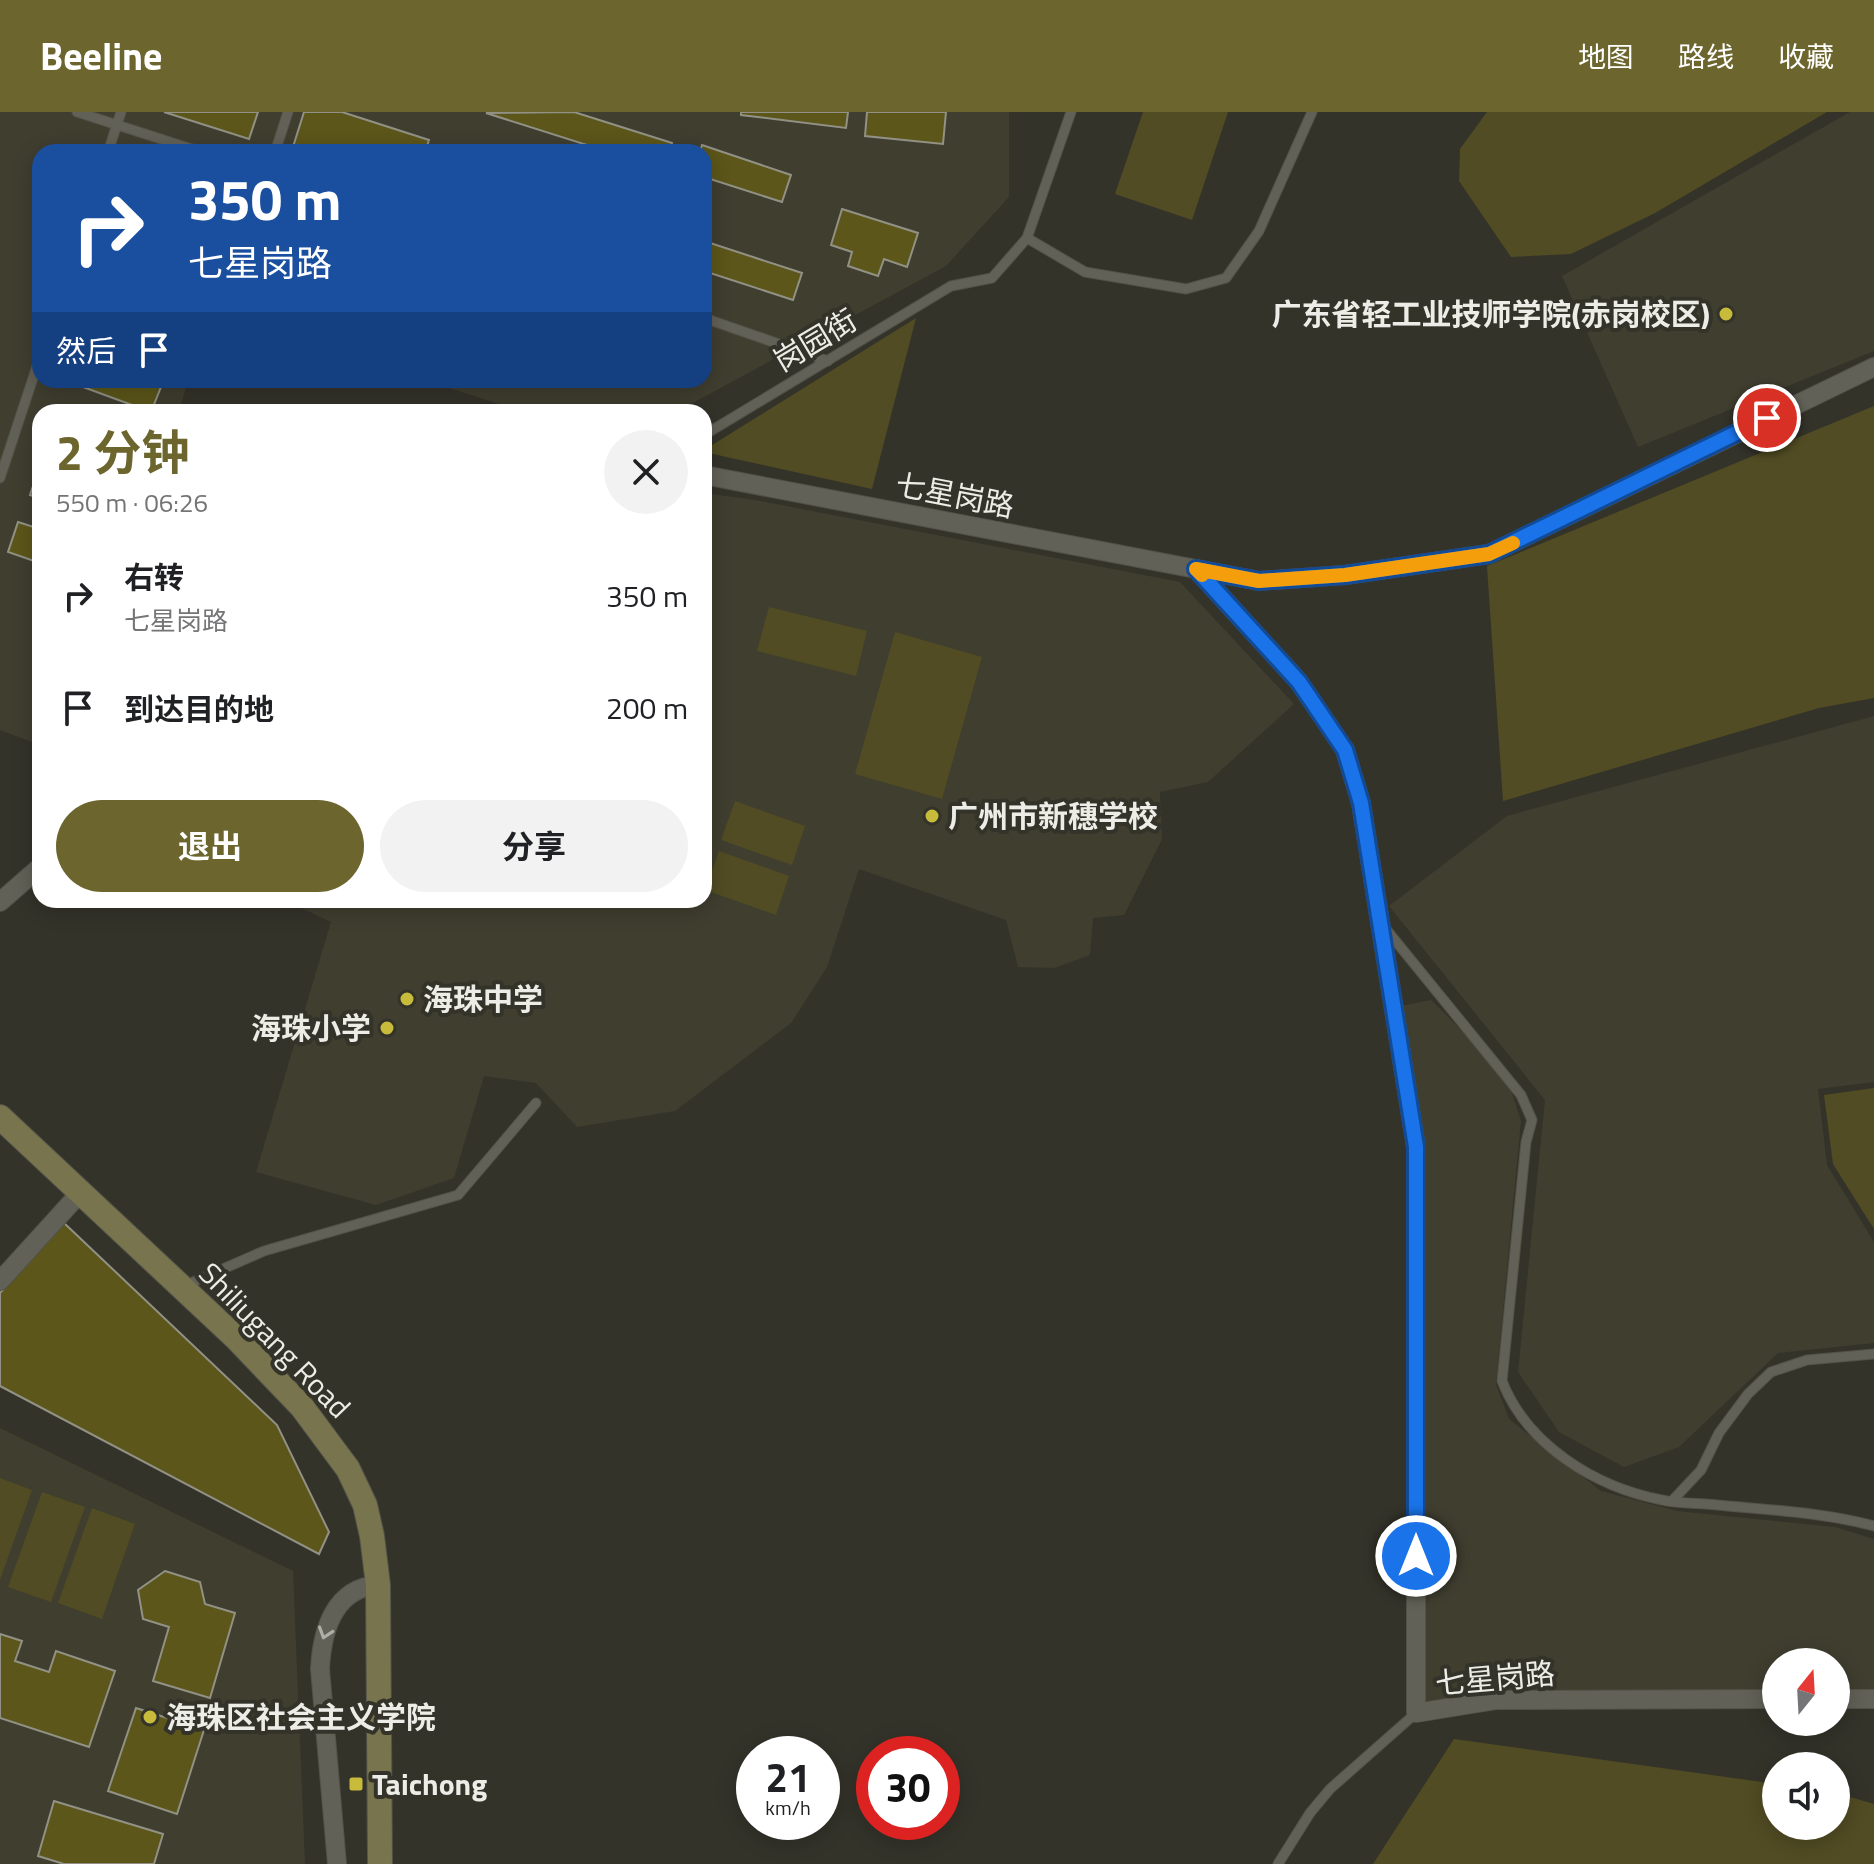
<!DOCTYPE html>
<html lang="zh">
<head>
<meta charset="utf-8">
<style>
	:root { --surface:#fff; --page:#f2f2f2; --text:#202124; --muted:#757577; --accent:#6c662e }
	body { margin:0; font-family:"Titillium Web","Noto Sans SC",sans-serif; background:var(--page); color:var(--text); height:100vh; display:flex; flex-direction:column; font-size:30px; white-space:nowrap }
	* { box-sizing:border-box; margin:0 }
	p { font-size:26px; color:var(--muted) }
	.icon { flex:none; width:44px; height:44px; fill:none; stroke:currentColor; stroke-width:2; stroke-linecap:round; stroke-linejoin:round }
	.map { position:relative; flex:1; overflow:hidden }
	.drawer { position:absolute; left:32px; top:292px; width:680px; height:504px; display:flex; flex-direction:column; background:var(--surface); border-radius:24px; box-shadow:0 4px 20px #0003 }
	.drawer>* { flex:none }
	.top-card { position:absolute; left:32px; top:32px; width:680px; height:244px; border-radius:24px; box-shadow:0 4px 20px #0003; background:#1a4fa0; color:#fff; overflow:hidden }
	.needle { width:52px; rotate:18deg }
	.fabs { position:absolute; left:1762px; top:1536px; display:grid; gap:16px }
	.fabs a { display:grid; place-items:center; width:88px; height:88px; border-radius:50%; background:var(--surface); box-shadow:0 4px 20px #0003; font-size:40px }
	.speed { position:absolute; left:736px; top:1624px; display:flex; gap:16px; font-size:40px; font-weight:700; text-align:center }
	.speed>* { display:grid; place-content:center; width:104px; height:104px; border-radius:50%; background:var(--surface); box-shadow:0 4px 20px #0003; line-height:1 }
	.speed small { font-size:20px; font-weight:400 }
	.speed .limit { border:12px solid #d22; background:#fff; color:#111 }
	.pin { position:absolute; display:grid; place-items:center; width:68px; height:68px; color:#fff; margin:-34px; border:4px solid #fff; border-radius:50%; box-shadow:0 2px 8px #0007 }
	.me { position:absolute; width:88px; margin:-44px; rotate:0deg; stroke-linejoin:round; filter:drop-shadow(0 0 6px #0008) }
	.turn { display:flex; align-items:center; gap:28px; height:168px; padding:0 24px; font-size:36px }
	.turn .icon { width:104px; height:104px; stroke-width:2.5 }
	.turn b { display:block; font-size:56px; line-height:68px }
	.then { display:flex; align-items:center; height:76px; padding:0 24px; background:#0003; gap:16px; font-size:30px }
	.round { display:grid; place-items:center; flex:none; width:84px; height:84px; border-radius:42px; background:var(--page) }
	.head { display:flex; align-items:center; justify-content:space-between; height:136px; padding:0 24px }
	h1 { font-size:48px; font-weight:700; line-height:60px; color:var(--accent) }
	.cta { display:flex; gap:16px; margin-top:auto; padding:16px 24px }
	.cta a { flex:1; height:92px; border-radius:48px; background:var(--accent); color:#fff; font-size:32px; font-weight:700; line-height:92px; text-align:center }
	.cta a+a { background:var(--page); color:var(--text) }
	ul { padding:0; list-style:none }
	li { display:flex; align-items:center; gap:24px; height:112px; padding:0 24px }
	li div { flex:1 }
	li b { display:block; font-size:30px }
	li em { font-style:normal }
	header { display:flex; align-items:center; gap:48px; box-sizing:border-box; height:112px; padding:0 40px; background:var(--accent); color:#fff }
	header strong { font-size:38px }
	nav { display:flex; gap:44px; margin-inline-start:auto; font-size:28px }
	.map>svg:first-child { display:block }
	.built { fill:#3f3e2f }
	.green { fill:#514c23 }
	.building { fill:#5c561a; stroke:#919186; stroke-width:2 }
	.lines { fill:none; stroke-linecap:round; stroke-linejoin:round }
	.lane-casing { stroke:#525249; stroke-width:11 }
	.street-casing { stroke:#525249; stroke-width:20 }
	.secondary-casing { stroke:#525249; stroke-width:26 }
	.lane { stroke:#626157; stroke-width:9 }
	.street { stroke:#626157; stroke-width:18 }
	.secondary { stroke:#78744d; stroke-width:24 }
	.oneway { stroke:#aeaea6 }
	.route-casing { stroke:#114b97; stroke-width:20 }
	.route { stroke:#1a73e8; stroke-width:14 }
	.slow { stroke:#f59e0b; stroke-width:14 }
	.poi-dot { fill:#c8bb3b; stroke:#34332a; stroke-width:3 }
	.labels { text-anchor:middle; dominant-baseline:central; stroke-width:8; stroke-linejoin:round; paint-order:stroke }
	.poi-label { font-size:30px; font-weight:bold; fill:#edede7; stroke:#34332a; text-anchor:start }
	.street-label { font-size:30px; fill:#edede7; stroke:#34332a }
</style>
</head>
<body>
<header>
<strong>Beeline</strong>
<nav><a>地图</a><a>路线</a><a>收藏</a></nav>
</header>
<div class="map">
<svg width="1874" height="1752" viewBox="0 0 1874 1752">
	<rect width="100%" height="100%" fill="#34332a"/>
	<!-- built -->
	<g class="built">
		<path d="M0,0h1009v85l-63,69 -270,146h-152l-100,-32h280v-228h-664v228h148l-9,32h-139v333l-40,-15z"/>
		<path d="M1850,0h24v239l-236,96 -76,-171z"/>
		<path d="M704,381l51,7 425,82 114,122 -86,78 -48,10 2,47 -38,76 -31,3 -3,37 -36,13 -36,-1 -12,-47 -147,-51 -32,98 -36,56 -116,88 -98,16 -41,-44 -52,-7 -30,102 -78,27 -120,-33 75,-250 -47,-22h420z"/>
		<path d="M1874,604v366l-56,7 9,76 47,77v101l-96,10 -99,94 -55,20 -65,-35 -41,-60 27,-272 -156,-194 118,-90z"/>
		<path d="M1431,888l35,35 45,55 10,31 -25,263 13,35 92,72 76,20 158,16 39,12v152h-38v-29h-60v29l-355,15 2,-326 -22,-374z"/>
		<path d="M0,1316l293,143 12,293h-305z"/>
	</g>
	<!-- green -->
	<g class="green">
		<path d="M1143,0h85l-36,108 -77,-26z"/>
		<path d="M1487,0h340l-172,101 -84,41 -60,3 -52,-76 1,-32z"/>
		<path d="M916,206l-44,171 -168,-37v-2z"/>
		<path d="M1874,294v292l-55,10 -316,93 -16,-235z"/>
		<path d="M769,495l98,24 -11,45 -99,-25z"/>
		<path d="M895,520l87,25 -40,142 -87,-25z"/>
		<path d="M735,689l70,25 -13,39 -71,-25z"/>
		<path d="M719,739l70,25 -13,39 -71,-25z"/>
		<path d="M1874,976v141l-41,-65 -9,-69z"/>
		<path d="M0,1366l32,12 -32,90z"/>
		<path d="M42,1380l43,15 -34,95 -43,-15z"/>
		<path d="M92,1396l43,16 -33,95 -44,-16z"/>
		<path d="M1454,1627l322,45v42h60v-33l38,11v60h-501z"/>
	</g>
	<!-- building -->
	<g class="building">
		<path d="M164,0h94l-9,27z"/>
		<path d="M304,0h38l87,28 -4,12h-127l-6,-2z"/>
		<path d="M574,0l98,31 -3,9h-60l-123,-39z"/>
		<path d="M741,0h107l-2,16 -105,-13z"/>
		<path d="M867,0h79l-3,32 -78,-8z"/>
		<path d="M702,33l89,30 -9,27 -78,-25v-25h-4z"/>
		<path d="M842,97l76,24 -11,34 -23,-8 -6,17 -30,-10 4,-14 -21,-7z"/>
		<path d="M704,129l98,32 -9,27 -89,-29z"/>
		<path d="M64,268h92l7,2 -12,30z"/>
		<path d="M40,353v33l-10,-3z"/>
		<path d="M18,410l22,7v34l-32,-11z"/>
		<path d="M63,1110l214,203 52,107 -10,22 -319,-168v-93z"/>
		<path d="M165,1459l35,11 5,22 30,9 -25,85 -57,-17 16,-54 -26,-8 -5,-29z"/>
		<path d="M0,1522l22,7 -7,20 34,11 7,-21 59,20 -26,76 -89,-29z"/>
		<path d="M136,1596l68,22 -27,84 -69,-23z"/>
		<path d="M54,1689l109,33 -9,30h-90l-26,-8z"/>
	</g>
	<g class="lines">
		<defs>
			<g id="lane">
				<path d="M77,0l124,40"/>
				<path d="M108,40l13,-40"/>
				<path d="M275,40l13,-40"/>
				<path d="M1027,126l58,34 101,17 40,-11 33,-47 53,-119"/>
				<path d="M704,206l124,43"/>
				<path d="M704,323l247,-149 41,-8 35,-40 44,-126"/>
				<path d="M0,366l40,-121"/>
				<path d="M1385,816l136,167 11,25 -6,22 -24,239c25,64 93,106 160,119 17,4 37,3 55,5 53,5 105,7 157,21"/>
				<path d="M184,1174l80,-35 194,-56 78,-92"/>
				<path d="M1672,1389l29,-31 18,-37 29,-39 23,-22 36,-12 67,-6"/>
				<path d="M1278,1752l32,-51 20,-24 86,-76"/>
			</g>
			<g id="street">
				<path d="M704,363l555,106 86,-6 144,-21 385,-187"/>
				<path d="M1196,457l103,113 46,68 16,53 55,344v566l80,-13 280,-1"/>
				<path d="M0,790l40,-35"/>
				<path d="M0,1169l80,-88"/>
				<path d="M1836,1587h38"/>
				<path d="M337,1752l-17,-195c2,-38 14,-81 58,-84"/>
			</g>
			<path id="secondary" d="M0,1005l236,221 66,69 46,62 17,36 7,31 6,49 2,279"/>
		</defs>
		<!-- lane casing -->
		<use href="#lane" class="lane-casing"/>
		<!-- street casing -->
		<use href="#street" class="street-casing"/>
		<!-- secondary casing -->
		<use href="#secondary" class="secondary-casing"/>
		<!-- lane -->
		<use href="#lane" class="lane"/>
		<!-- street -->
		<use href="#street" class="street"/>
		<!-- secondary -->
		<use href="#secondary" class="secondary"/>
	</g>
	<!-- one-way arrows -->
	<defs><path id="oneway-chevron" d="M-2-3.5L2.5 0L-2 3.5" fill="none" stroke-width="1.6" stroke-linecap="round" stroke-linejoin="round" transform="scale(2)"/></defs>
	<use class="oneway" href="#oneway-chevron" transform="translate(325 1521) rotate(108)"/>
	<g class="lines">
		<defs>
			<path id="route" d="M1416,1444v-409l-55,-344 -16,-53 -46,-68 -103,-113 63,12 86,-6 144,-21 278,-136"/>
		</defs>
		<!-- route casing -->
		<use href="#route" class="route-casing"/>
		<!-- route -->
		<use href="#route" class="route"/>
		<!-- slow -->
		<path class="slow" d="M1202,463l-6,-6 63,12 86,-6 144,-21 24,-11"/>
	</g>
	<!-- markers -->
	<g class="poi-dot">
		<circle cx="1726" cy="202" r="8"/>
		<circle cx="932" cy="704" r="8"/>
		<circle cx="407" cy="887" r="8"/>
		<circle cx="387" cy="916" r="8"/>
		<circle cx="150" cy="1605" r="8"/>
		<rect x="348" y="1664" width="16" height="16" rx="4"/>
	</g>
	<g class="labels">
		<!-- poi labels -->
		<g class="poi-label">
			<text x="1710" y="202" text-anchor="end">广东省轻工业技师学院(赤岗校区)</text>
			<text x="948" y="704">广州市新穗学校</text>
			<text x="423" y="887">海珠中学</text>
			<text x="371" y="916" text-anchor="end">海珠小学</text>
			<text x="166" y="1605">海珠区社会主义学院</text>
			<text x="372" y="1672">Taichong</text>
		</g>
		<!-- street labels -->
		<g class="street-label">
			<text transform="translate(815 228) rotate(-31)">岗园街</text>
			<text transform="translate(955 383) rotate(11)">七星岗路</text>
			<text transform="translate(275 1228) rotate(46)">Shiliugang Road</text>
			<text transform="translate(1495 1566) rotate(-5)">七星岗路</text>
		</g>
	</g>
</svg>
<div class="fabs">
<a><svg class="needle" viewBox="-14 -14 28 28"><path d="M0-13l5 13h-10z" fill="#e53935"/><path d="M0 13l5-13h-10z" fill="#757577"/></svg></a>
<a><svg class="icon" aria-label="sound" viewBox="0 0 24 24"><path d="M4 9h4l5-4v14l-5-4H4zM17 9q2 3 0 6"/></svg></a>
</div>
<div class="speed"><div>21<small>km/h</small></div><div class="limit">30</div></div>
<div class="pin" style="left:1767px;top:306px;background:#d93025"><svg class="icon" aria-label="arrive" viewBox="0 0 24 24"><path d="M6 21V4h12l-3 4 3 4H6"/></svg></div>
<svg class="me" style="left:1416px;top:1444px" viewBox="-20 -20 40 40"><circle r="17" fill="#1a73e8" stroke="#fff" stroke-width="3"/><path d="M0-11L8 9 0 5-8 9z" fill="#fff"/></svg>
<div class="top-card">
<div class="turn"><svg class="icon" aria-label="right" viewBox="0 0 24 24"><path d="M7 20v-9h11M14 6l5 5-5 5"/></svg><div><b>350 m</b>七星岗路</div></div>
<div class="then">然后<svg class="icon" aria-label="arrive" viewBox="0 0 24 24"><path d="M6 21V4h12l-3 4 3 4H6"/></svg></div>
</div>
<section class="drawer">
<div class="head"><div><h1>2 分钟</h1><p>550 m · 06:26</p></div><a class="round"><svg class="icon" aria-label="close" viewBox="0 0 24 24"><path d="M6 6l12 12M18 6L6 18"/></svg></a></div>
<ul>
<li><svg class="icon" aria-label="right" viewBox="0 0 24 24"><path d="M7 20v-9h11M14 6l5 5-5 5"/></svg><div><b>右转</b><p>七星岗路</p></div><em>350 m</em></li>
<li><svg class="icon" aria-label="arrive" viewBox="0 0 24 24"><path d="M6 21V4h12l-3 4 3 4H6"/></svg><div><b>到达目的地</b></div><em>200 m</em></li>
</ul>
<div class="cta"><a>退出</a><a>分享</a></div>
</section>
</div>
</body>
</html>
